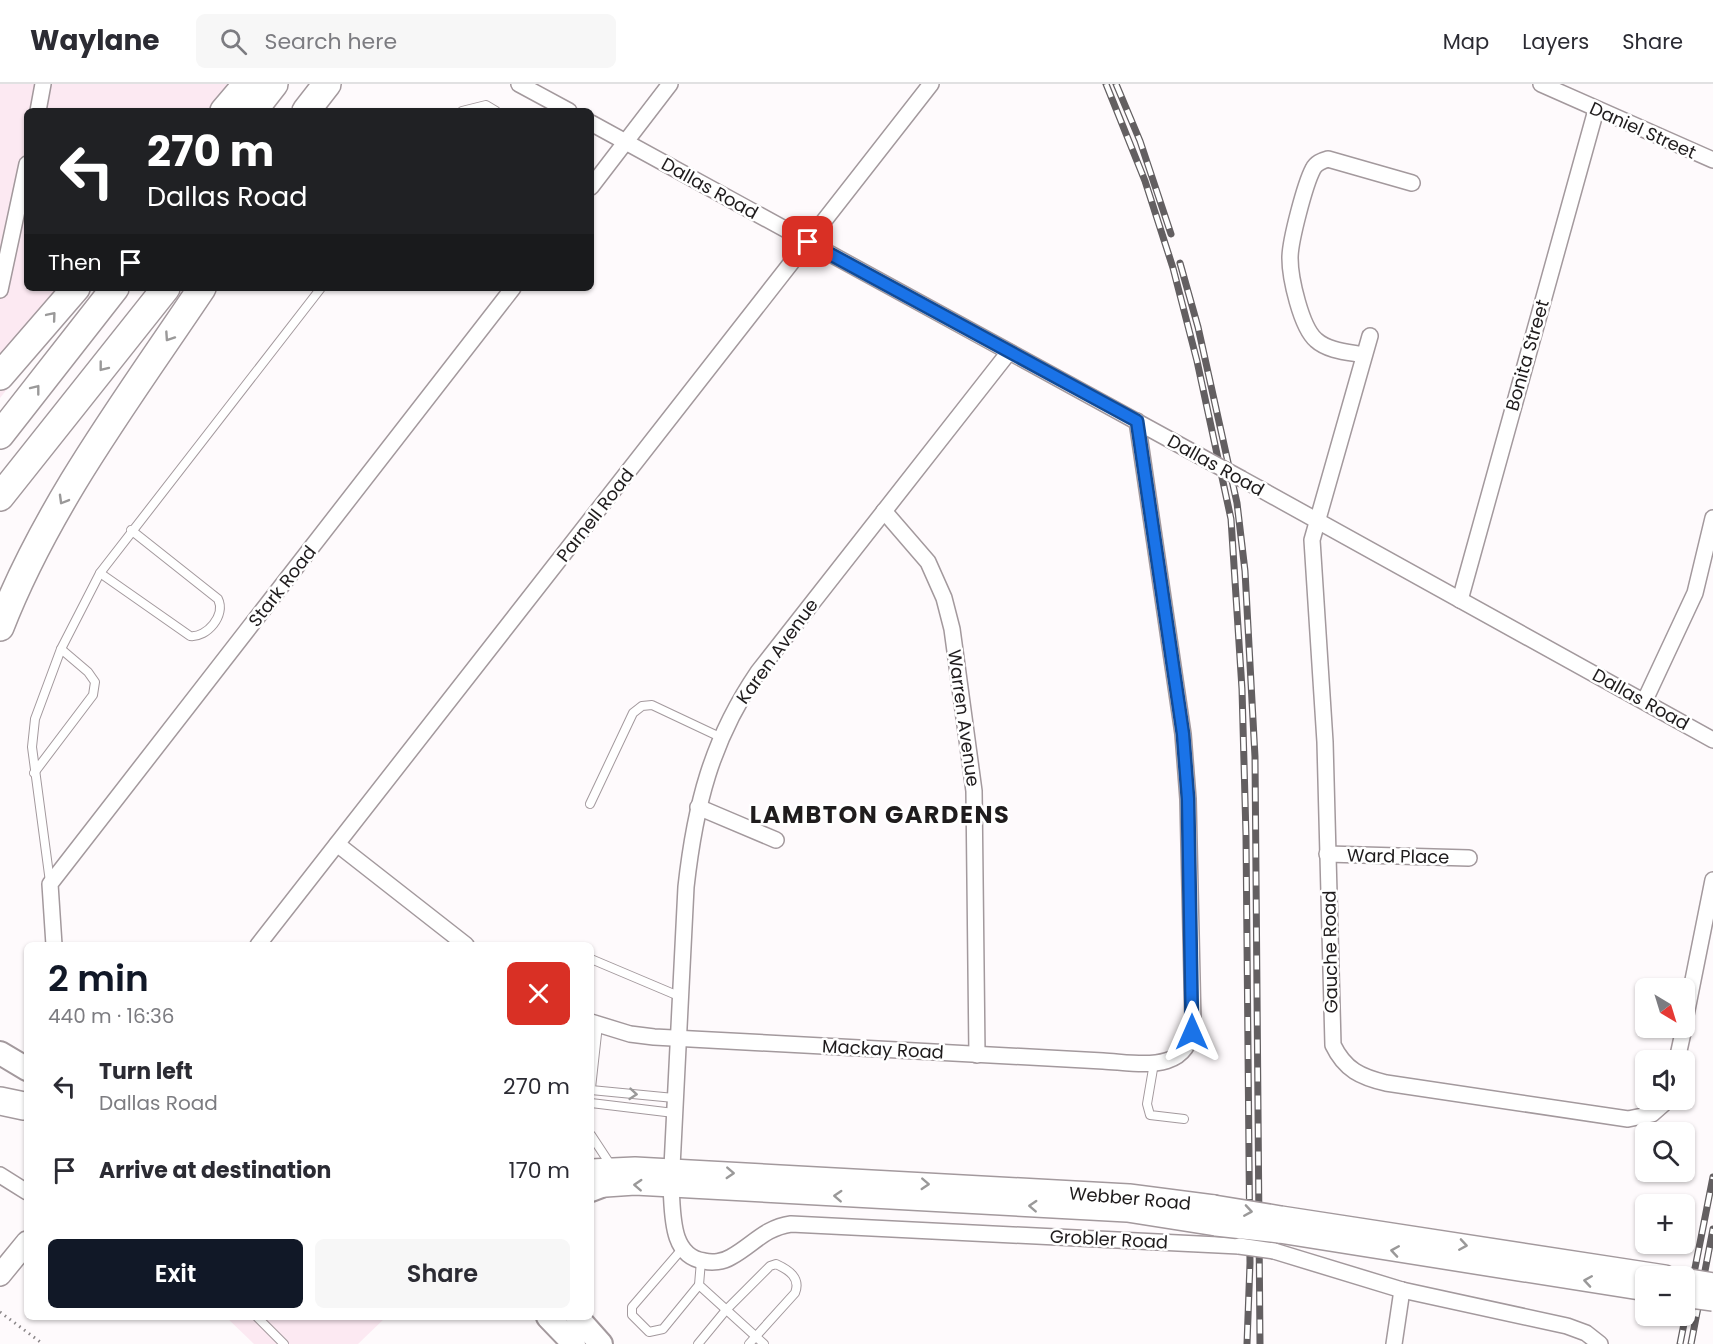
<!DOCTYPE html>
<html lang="en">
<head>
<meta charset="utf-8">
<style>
	:root { --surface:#fff; --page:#f7f7f7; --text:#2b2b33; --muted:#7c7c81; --line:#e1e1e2; --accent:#111827 }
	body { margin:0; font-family:Poppins,sans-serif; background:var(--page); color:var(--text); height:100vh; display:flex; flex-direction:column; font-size:22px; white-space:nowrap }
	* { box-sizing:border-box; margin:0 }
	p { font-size:20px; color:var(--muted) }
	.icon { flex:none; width:33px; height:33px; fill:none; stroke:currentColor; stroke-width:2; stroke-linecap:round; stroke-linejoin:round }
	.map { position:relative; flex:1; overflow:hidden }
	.panel { position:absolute; left:24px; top:858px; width:570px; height:378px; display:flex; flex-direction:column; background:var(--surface); border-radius:9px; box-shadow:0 2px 4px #0004 }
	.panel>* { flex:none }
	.banner { position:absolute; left:24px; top:24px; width:570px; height:183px; border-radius:9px; box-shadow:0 2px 4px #0004; background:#202124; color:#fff; overflow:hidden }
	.needle { width:39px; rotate:142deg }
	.tools { position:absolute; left:1635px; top:894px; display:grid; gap:12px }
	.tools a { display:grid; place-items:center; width:60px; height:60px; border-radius:9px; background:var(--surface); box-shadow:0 2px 4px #0004; font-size:30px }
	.pin { position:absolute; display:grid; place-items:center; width:51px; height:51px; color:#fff; margin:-26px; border-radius:12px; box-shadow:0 3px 9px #0006 }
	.me { position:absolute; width:66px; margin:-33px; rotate:0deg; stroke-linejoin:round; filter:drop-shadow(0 0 4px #0008) }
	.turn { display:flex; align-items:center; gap:21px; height:126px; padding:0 24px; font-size:27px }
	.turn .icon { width:78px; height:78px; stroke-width:2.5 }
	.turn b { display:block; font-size:42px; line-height:51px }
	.then { display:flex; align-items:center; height:57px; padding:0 24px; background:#0003; gap:12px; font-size:22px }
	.round { display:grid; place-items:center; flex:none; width:63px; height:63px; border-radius:9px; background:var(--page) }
	.overview { display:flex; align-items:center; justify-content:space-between; height:102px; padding:0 24px }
	h1 { font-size:36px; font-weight:600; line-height:45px; color:var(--accent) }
	.action { display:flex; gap:12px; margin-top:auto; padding:12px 24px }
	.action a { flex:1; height:69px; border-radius:9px; background:var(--accent); color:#fff; font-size:24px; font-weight:600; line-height:69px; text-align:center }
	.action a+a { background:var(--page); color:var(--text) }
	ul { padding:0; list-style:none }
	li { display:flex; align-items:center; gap:18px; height:84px; padding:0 24px }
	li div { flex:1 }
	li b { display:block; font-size:22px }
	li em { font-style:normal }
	header { display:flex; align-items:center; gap:36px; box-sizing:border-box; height:84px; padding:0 30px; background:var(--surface); border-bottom:2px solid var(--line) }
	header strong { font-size:28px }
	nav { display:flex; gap:33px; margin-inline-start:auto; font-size:21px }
	.search { width:420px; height:54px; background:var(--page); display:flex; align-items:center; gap:15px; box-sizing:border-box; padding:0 21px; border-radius:9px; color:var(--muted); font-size:22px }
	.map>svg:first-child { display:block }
	.built { fill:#fce9f2 }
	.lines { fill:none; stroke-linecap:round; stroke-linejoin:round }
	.service-casing { stroke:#a3999d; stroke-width:10 }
	.minor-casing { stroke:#a3999d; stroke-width:18 }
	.secondary-casing { stroke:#a3999d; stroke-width:24 }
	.primary-casing { stroke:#a3999d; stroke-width:26 }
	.motorway-casing { stroke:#a3999d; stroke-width:30 }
	.path { stroke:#8a8688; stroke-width:3; stroke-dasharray:1.5 4.5; stroke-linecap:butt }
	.service { stroke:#fff; stroke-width:8 }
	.minor { stroke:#fff; stroke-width:15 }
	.secondary { stroke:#fff; stroke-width:21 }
	.primary { stroke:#fff; stroke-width:22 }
	.motorway { stroke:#fff; stroke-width:27 }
	.rail-casing { stroke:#635f61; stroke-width:7 }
	.rail { stroke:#fff; stroke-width:4.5; stroke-dasharray:14; stroke-linecap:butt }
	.minor-bridge-casing { stroke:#a3999d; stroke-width:18; stroke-linecap:butt }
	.secondary-bridge-casing { stroke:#a3999d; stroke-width:24; stroke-linecap:butt }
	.minor-bridge { stroke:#fff; stroke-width:15 }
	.secondary-bridge { stroke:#fff; stroke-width:21 }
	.oneway { stroke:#9a9999 }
	.route-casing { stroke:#114b97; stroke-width:15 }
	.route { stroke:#1a73e8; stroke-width:10 }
	.labels { text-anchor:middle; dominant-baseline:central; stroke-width:5; stroke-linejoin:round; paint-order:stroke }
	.street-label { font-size:18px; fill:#1f1c1d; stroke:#fff }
	.district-label { font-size:24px; font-weight:bold; letter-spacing:1.5px; fill:#1f1c1d; stroke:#fff }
</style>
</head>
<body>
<header>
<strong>Waylane</strong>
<div class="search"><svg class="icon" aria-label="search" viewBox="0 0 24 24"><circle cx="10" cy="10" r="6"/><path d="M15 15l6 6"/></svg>Search here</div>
<nav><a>Map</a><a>Layers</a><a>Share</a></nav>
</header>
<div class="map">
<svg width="1713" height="1260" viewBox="0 0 1713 1260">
	<rect width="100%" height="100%" fill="#fefafc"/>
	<!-- built -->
	<g class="built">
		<path d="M0,0h248l-21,27h-200v177h60l-87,110z"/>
		<path d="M226,1233h160l-28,27h-104z"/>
	</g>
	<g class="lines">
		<defs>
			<g id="service">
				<path d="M462,27l24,-6 10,6"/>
				<path d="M100,489l90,63c17,2 36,-21 28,-37l-87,-69"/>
				<path d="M34,689l59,-78 2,-13 -7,-10 -27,-23"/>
				<path d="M590,720l43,-91 9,-7 10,-1 68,32"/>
				<path d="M50,798l-18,-135 3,-28 26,-70 39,-76 221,-285"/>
				<path d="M591,875l90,38"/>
				<path d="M1154,979l-7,41 3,11 34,4"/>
				<path d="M591,1004l7,-63"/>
				<path d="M591,1006l83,8"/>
				<path d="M591,1019l83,10"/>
				<path d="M591,1051l21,32"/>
				<path d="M682,1165l-50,58v8l17,17 14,-3 36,-44"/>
				<path d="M701,1177l-2,24 65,59"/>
				<path d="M257,1233l27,27"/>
				<path d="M698,1260l28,-34 44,-44 6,-2c13,6 25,14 19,29l-46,51"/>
			</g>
			<g id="minor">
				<path d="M519,0l50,27"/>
				<path d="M1541,0l172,76"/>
				<path d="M38,27l5,-27"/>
				<path d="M591,39l605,331"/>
				<path d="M591,103l79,-103"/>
				<path d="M0,206l27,-126"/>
				<path d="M1370,252l-58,204 13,202 8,303c12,25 28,32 53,38l242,36 24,-5 16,-14"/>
				<path d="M1009,268l-251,320c-47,69 -63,134 -72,215l-15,300c2,26 -1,69 33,74 8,2 19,1 27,-4 22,-12 33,-29 60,-33l448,22"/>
				<path d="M1364,271c-16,-3 -36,-4 -48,-15 -15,-13 -26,-62 -26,-82 0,-17 15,-74 23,-89 3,-6 8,-8 15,-10l84,24"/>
				<path d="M1242,395l471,261"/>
				<path d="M884,427l44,51 16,36 8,31 22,162 3,264"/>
				<path d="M1460,516l136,-490"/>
				<path d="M1645,616l50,-107 18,-75"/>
				<path d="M698,723l78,33"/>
				<path d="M337,760l129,101"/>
				<path d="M1327,770l142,4"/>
				<path d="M54,861l-4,-61 463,-596"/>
				<path d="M258,861l673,-861"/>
				<path d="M591,938l39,12 24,3 449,24c37,2 86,14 90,-38l-5,-224 -5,-65 -46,-313"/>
				<path d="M1684,941l29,-145"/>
				<path d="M1677,976l7,-32"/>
				<path d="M0,1091l27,17"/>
				<path d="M1274,1167l128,39 165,36 19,7 14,11"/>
				<path d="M1394,1260l8,-54"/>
			</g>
			<g id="secondary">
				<path d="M591,1086l44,-2 494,27 85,11"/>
				<path d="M591,1103l44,-3 492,27 89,14"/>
				<path d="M1281,1133l384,59"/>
				<path d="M1279,1148l367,58"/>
				<path d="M0,1191l27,-33"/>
			</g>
			<g id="primary">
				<path d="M0,969l27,16"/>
				<path d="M591,1106l13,-5"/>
				<path d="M548,1233l26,27"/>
				<path d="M577,1233l24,27"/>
			</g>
			<g id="motorway">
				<path d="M224,27l23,-27"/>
				<path d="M253,27l21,-27"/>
				<path d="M306,27l21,-27"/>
				<path d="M0,292l76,-88"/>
				<path d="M0,351l115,-147"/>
				<path d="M0,413l166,-209"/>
				<path d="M0,543c48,-123 129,-230 202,-339"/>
				<path d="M0,1017l24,5"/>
			</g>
		</defs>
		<!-- service casing -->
		<use href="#service" class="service-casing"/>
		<!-- minor casing -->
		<use href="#minor" class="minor-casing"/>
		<!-- secondary casing -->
		<use href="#secondary" class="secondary-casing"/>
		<!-- primary casing -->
		<use href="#primary" class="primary-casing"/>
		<!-- motorway casing -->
		<use href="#motorway" class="motorway-casing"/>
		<!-- path -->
		<path class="path" d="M0,1228l43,32"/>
		<!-- service -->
		<use href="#service" class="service"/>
		<!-- minor -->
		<use href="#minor" class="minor"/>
		<!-- secondary -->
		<use href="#secondary" class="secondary"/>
		<!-- primary -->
		<use href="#primary" class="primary"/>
		<!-- motorway -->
		<use href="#motorway" class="motorway"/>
		<defs>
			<g id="rail">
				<path d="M1106,0l39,97 28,87 24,93 34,158 11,170 4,147 4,427 -3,81"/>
				<path d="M1116,0l24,57 31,93"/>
				<path d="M1180,179l18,64 39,176 8,68 10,186 5,587"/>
				<path d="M1680,1260l33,-167"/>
				<path d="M1691,1260l22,-115"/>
			</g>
		</defs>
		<!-- rail casing -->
		<use href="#rail" class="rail-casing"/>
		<!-- rail -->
		<use href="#rail" class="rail"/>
		<defs>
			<g id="minor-bridge">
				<path d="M1196,370l46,25"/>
				<path d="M1239,1162l35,5"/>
			</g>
			<g id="secondary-bridge">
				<path d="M1214,1122l67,11"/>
				<path d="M1216,1141l63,7"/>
				<path d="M1684,1195l29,5"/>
				<path d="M1684,1212l29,4"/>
			</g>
		</defs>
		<!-- minor-bridge casing -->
		<use href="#minor-bridge" class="minor-bridge-casing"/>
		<!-- secondary-bridge casing -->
		<use href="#secondary-bridge" class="secondary-bridge-casing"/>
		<!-- minor-bridge -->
		<use href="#minor-bridge" class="minor-bridge"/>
		<!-- secondary-bridge -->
		<use href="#secondary-bridge" class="secondary-bridge"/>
	</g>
	<!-- one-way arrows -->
	<defs><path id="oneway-chevron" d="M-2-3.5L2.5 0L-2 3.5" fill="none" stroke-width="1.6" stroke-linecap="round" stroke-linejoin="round" transform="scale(1.5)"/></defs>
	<g class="oneway">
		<use href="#oneway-chevron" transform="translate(52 232) rotate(-50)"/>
		<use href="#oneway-chevron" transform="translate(169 253) rotate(124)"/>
		<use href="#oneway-chevron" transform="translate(103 283) rotate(128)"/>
		<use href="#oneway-chevron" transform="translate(36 305) rotate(-52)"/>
		<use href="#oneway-chevron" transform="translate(63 416) rotate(120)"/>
		<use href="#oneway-chevron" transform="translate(633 1010) rotate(5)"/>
		<use href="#oneway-chevron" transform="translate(730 1089) rotate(3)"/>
		<use href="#oneway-chevron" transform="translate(925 1100) rotate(3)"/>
		<use href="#oneway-chevron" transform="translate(638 1101) rotate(-177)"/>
		<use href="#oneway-chevron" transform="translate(838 1112) rotate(-177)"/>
		<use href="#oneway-chevron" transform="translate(1033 1122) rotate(-177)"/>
		<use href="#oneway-chevron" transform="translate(1248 1127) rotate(9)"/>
		<use href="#oneway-chevron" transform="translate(1463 1161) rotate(9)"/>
		<use href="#oneway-chevron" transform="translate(1395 1167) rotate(-171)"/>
		<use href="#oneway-chevron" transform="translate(1588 1197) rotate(-171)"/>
	</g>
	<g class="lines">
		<defs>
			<path id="route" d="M808,158l329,179 46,313 5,65 4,233"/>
		</defs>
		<!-- route casing -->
		<use href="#route" class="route-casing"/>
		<!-- route -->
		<use href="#route" class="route"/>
	</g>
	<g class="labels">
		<!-- street labels -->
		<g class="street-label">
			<text transform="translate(1643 46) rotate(24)">Daniel Street</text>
			<text transform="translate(710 104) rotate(29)">Dallas Road</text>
			<text transform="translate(1527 271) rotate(-74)">Bonita Street</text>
			<text transform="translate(1216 381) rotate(29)">Dallas Road</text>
			<text transform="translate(595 431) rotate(-52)">Parnell Road</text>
			<text transform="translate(282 502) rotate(-52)">Stark Road</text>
			<text transform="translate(777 567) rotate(-54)">Karen Avenue</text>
			<text transform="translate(1641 615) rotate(29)">Dallas Road</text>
			<text transform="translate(964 634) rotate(82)">Warren Avenue</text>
			<text transform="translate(1398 772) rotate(1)">Ward Place</text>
			<text transform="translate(1330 868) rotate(-91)">Gauche Road</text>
			<text transform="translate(883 965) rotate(3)">Mackay Road</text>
			<text transform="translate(1130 1114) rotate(5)">Webber Road</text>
			<text transform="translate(1109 1155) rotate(3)">Grobler Road</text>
		</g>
		<!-- district labels -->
		<g class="district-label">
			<text x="880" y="730">LAMBTON GARDENS</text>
		</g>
	</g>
</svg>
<div class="tools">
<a><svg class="needle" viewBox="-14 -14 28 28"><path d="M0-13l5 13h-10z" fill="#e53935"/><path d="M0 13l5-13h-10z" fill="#7c7c81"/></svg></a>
<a><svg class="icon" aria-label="sound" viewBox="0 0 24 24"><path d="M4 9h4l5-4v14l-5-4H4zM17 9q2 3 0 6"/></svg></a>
<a><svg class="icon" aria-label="search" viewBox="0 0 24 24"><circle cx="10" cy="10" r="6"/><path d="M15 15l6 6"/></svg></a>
<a>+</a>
<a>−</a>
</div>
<div class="pin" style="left:808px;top:158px;background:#d93025"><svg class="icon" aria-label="arrive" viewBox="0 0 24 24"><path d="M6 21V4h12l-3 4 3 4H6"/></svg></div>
<svg class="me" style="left:1192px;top:948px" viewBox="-20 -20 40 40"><path d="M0-17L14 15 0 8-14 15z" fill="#1a73e8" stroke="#fff" stroke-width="4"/></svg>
<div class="banner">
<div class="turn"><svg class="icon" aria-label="left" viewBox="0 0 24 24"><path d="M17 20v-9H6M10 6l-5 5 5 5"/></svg><div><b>270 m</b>Dallas Road</div></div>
<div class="then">Then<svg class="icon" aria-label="arrive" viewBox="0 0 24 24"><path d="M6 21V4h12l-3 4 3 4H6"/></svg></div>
</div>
<section class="panel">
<div class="overview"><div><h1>2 min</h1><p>440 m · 16:36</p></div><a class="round" style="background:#d93025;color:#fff"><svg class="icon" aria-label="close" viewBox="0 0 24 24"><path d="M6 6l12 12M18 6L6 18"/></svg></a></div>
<ul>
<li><svg class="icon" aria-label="left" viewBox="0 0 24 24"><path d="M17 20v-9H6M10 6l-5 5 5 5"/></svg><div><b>Turn left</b><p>Dallas Road</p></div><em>270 m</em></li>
<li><svg class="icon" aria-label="arrive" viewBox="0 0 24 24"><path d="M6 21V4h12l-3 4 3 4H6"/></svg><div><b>Arrive at destination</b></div><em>170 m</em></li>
</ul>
<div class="action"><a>Exit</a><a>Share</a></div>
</section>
</div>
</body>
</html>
